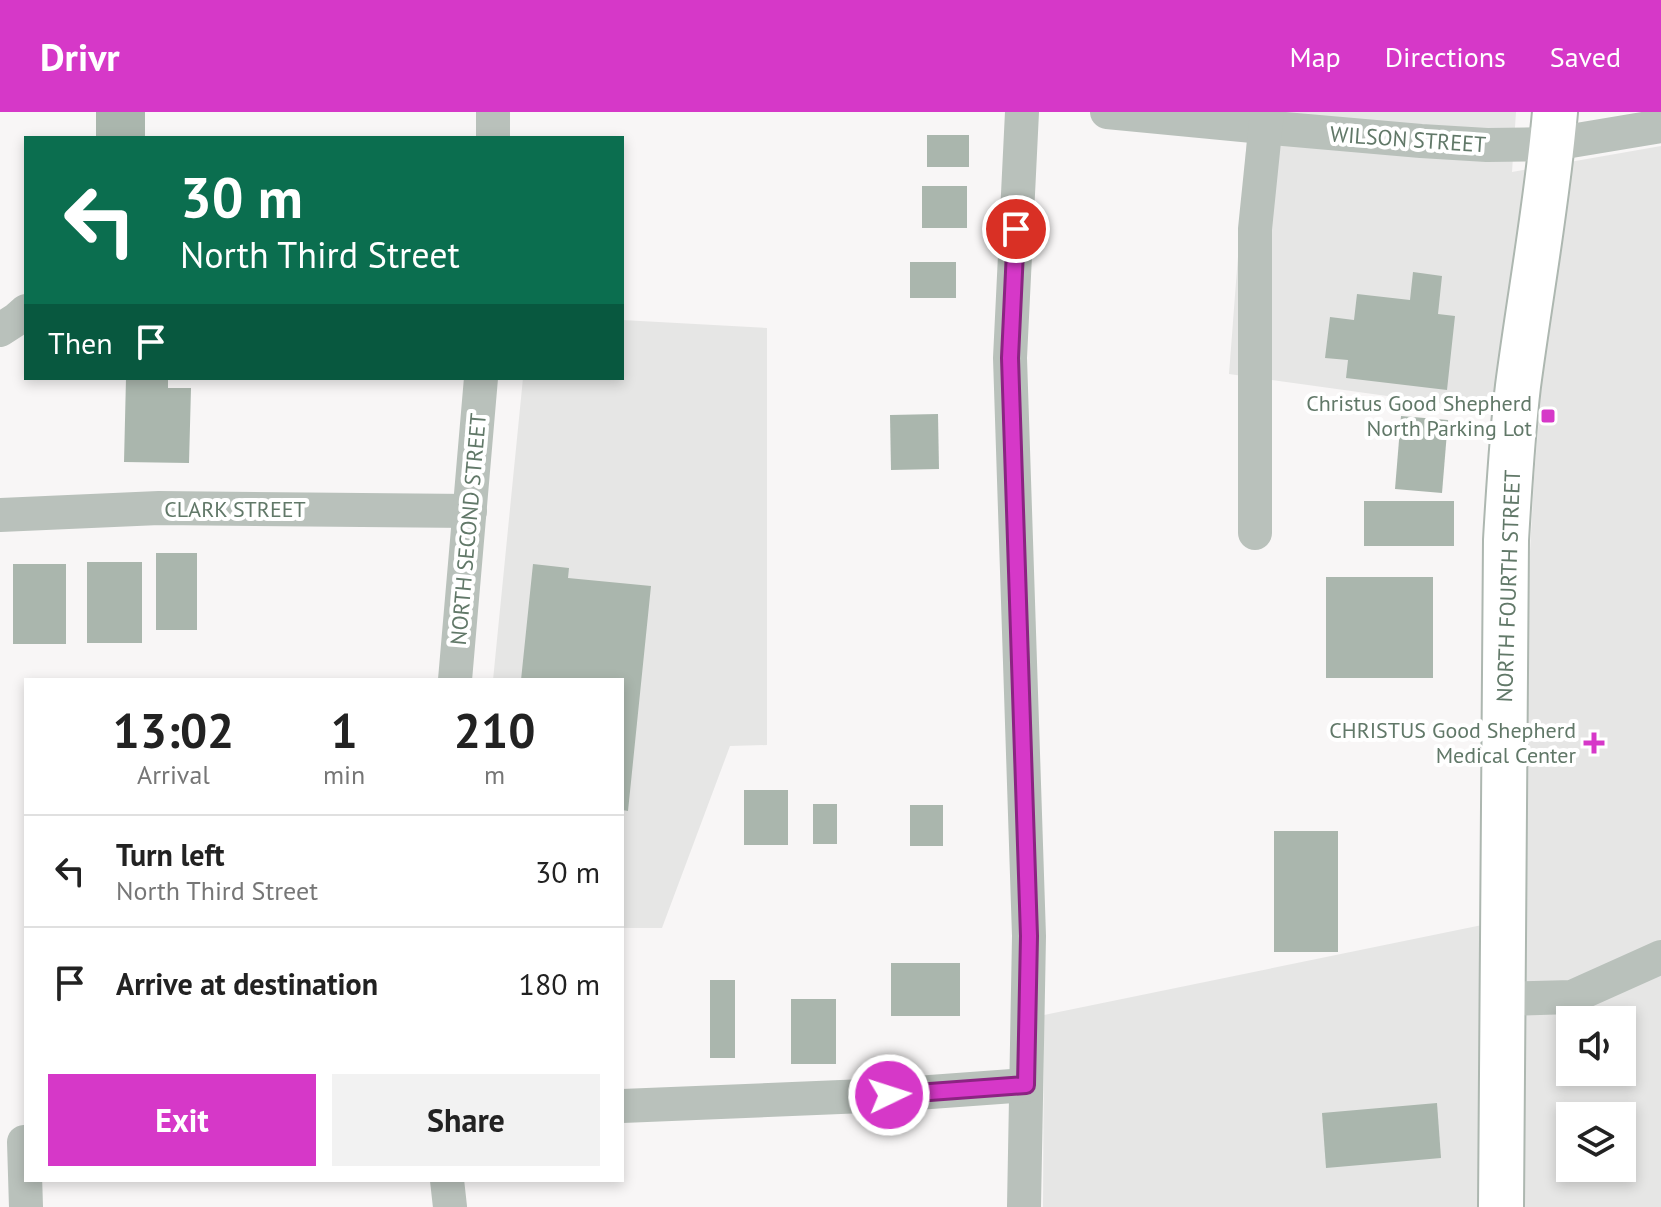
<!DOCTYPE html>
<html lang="en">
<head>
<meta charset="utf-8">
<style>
	:root { --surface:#fff; --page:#f2f2f2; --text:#222; --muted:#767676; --line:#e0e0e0; --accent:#d638c8 }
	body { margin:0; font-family:"PT Sans",sans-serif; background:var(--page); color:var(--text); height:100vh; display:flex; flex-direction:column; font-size:30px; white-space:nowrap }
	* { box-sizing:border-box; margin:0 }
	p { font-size:26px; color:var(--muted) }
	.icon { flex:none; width:44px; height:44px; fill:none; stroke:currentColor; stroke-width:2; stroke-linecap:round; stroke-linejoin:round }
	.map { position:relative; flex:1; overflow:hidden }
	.side { position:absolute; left:24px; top:566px; width:600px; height:504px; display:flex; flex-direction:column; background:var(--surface); border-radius:0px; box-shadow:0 4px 12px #0003 }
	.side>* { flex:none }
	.top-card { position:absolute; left:24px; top:24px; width:600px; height:244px; border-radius:0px; box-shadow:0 4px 12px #0003; background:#0b6e4f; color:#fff; overflow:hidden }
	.fabs { position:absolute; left:1556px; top:894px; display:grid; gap:16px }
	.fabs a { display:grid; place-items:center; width:80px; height:80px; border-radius:0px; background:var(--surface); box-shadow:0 4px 12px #0003; font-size:40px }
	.pin { position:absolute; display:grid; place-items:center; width:68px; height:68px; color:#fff; margin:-34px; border:4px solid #fff; border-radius:50%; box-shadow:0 2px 8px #0007 }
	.me { position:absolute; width:88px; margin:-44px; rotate:86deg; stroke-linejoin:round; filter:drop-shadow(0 0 6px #0008) }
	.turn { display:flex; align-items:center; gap:28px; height:168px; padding:0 24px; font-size:36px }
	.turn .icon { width:104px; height:104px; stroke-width:2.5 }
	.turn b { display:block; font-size:56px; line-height:68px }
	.then { display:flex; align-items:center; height:76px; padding:0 24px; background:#0003; gap:16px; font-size:30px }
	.eta { display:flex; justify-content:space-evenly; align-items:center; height:136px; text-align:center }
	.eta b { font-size:48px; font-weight:600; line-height:56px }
	.button { display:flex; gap:16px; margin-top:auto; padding:16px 24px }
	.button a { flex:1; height:92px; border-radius:0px; background:var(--accent); color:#fff; font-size:32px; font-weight:600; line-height:92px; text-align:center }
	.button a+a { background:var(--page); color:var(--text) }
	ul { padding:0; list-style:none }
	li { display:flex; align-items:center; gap:24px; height:112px; padding:0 24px; border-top:2px solid var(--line) }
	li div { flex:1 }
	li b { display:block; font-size:30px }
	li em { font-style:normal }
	header { display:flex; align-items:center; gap:48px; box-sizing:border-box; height:112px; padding:0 40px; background:var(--accent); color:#fff }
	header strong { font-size:38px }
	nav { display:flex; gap:44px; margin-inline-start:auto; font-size:28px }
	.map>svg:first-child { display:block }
	.built { fill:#e6e6e5; fill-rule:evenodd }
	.building { fill:#aab6ad }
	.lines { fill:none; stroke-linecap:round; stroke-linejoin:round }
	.major-casing { stroke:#adb7b0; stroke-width:48 }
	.minor { stroke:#b9c1bb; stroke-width:34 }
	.major { stroke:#fff; stroke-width:44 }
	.route-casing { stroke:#8b2482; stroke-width:20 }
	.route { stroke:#d638c8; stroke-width:14 }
	.poi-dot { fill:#d638c8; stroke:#fff; stroke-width:3 }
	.labels { text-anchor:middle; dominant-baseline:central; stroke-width:8; stroke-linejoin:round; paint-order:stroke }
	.street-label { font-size:22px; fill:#617868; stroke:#fff }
	.poi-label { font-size:22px; fill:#617868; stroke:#fff; text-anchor:end }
</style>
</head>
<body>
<header>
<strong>Drivr</strong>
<nav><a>Map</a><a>Directions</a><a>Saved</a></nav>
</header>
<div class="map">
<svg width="1661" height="1095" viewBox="0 0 1661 1095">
	<rect width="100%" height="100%" fill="#f8f6f6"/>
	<!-- built -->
	<g class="built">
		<path d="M1249,0h267l-4,60 149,-26v1061h-618l1,-192 482,-99 3,-346 5,-92 5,-61 -310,-43zM1570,908h52v52h-52zM1570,1004h52v52h-52z"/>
		<path d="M622,208l145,8v417l-37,1 -68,182h-40v-248h-129l30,-302h99z"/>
	</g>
	<!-- building -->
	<g class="building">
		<rect x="96" y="0" width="49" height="26"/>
		<rect x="927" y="23" width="42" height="32"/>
		<rect x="922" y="74" width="45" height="42"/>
		<rect x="910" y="150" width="46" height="36"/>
		<path d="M1413,160l29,4 -4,38 17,2 -8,74 -101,-12 2,-18 -23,-2 5,-41 24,3 3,-26 53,6z"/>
		<path d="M126,266h42v10h23l-2,75 -65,-1z"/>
		<path d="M938,302l1,55 -48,1 -1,-55z"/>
		<path d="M1401,304l47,4 -6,73 -47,-4z"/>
		<rect x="1364" y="389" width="90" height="45"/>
		<rect x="156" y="441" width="41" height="77"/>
		<rect x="87" y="450" width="55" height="81"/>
		<rect x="13" y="452" width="53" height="80"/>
		<path d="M533,452l36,4 -1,10 83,8 -23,225 -6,-1v-130h-101z"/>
		<rect x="1326" y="465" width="107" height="101"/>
		<rect x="744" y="678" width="44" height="55"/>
		<rect x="813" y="692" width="24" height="40"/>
		<rect x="910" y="693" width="33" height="41"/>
		<rect x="1274" y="719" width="64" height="121"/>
		<rect x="891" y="851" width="69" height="53"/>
		<rect x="710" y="868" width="25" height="78"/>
		<rect x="791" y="887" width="45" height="65"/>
		<path d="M1437,991l4,55 -115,10 -4,-55z"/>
	</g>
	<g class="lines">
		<defs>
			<path id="major" d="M1501,1095l5,-667c3,-51 6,-103 12,-154 12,-91 29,-182 37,-274"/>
		</defs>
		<!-- major casing -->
		<use href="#major" class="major-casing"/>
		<!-- minor -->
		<g class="minor">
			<path d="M1022,0l-12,246 19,578 -5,271"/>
			<path d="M1107,0l177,17 137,12 66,4 66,-1 108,-18"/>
			<path d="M493,26v-26"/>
			<path d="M0,218l17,-11 9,-8"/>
			<path d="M0,403l159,-7 311,3"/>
			<path d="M1255,421v-304l12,-117"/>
			<path d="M455,568l26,-302"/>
			<path d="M1502,887l70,-2 89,-40"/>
			<path d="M622,994l267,-11 137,-10"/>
			<path d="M24,1030l2,65"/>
			<path d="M447,1068l3,27"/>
		</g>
		<!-- major -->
		<use href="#major" class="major"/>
	</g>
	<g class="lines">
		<defs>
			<path id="route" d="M889,983l137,-10 3,-149 -19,-578 6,-129"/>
		</defs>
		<!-- route casing -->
		<use href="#route" class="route-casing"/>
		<!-- route -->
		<use href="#route" class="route"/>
	</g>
	<!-- markers -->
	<g class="poi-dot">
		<rect x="1540" y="296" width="16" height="16" rx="4"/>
		<path d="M1590 619h8v8h8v8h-8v8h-8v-8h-8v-8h8z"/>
	</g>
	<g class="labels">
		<!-- street labels -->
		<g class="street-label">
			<text transform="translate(1408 27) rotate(4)">WILSON STREET</text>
			<text x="235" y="397">CLARK STREET</text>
			<text transform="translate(468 417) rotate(-85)">NORTH SECOND STREET</text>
			<text transform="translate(1508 474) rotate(-88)">NORTH FOURTH STREET</text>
		</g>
		<!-- poi labels -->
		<g class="poi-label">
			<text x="1532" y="291">Christus Good Shepherd<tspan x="1532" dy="25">North Parking Lot</tspan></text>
			<text x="1576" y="618">CHRISTUS Good Shepherd<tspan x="1576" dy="25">Medical Center</tspan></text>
		</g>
	</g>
</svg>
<div class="fabs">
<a><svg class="icon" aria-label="sound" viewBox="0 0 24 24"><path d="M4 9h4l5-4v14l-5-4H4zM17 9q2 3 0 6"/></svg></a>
<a><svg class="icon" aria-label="layers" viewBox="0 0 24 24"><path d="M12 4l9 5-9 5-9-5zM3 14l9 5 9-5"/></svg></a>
</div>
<div class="pin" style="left:1016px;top:117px;background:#d93025"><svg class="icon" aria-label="arrive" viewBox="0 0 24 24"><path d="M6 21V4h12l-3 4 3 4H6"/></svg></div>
<svg class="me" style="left:889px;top:983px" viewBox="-20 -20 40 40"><circle r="17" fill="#d638c8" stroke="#fff" stroke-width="3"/><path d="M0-11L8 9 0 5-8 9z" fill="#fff"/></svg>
<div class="top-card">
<div class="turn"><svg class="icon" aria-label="left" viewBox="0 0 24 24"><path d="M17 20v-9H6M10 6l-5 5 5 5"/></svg><div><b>30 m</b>North Third Street</div></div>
<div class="then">Then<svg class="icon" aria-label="arrive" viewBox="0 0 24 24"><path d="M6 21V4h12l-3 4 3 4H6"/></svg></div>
</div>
<section class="side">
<div class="eta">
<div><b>13:02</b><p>Arrival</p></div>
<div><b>1</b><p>min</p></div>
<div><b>210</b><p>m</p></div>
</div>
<ul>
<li><svg class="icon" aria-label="left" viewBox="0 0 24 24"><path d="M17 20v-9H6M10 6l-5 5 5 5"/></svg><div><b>Turn left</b><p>North Third Street</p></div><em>30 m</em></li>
<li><svg class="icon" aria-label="arrive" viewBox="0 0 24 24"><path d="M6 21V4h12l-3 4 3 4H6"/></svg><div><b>Arrive at destination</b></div><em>180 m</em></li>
</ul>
<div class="button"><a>Exit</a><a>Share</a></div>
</section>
</div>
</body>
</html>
